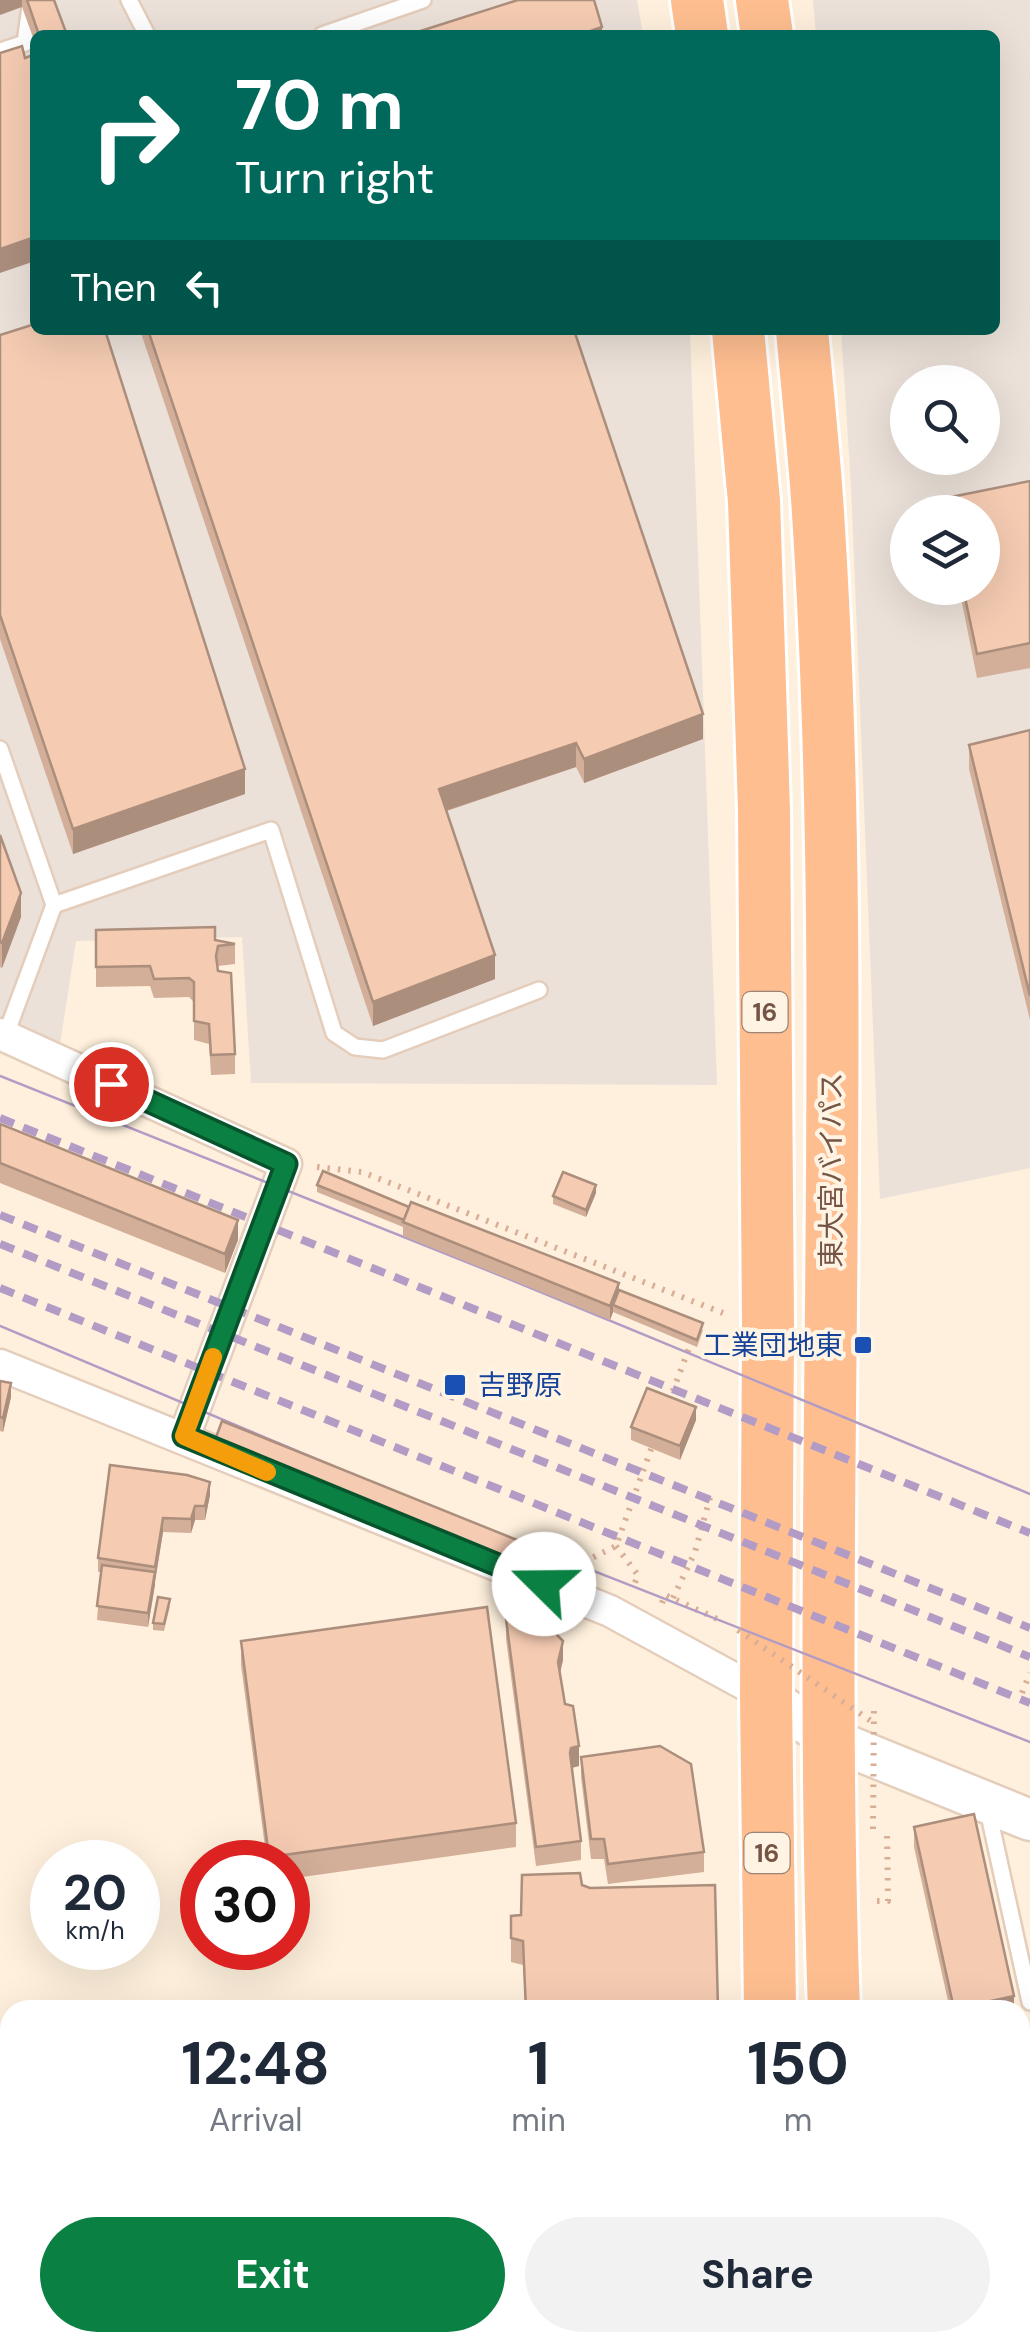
<!DOCTYPE html>
<html lang="en">
<head>
<meta charset="utf-8">
<style>
	:root { --surface:#fff; --page:#f2f2f3; --text:#1f2937; --muted:#747a83; --accent:#0b8043 }
	body { margin:0; font-family:"DM Sans","Noto Sans JP",sans-serif; background:var(--page); color:var(--text); height:100vh; display:flex; flex-direction:column; font-size:38px; white-space:nowrap }
	* { box-sizing:border-box; margin:0 }
	p { font-size:32px; color:var(--muted) }
	.icon { flex:none; width:55px; height:55px; fill:none; stroke:currentColor; stroke-width:2; stroke-linecap:round; stroke-linejoin:round }
	.map { position:relative; flex:1; overflow:hidden }
	.panel { position:absolute; left:0px; top:2000px; width:1030px; height:352px; display:flex; flex-direction:column; background:var(--surface); border-radius:30px 30px 0 0; box-shadow:0 10px 40px #0002 }
	.panel>* { flex:none }
	.guide { position:absolute; left:30px; top:30px; width:970px; height:305px; border-radius:15px; box-shadow:0 10px 40px #0002; background:#00695c; color:#fff; overflow:hidden }
	.controls { position:absolute; left:890px; top:365px; display:grid; gap:20px }
	.controls a { display:grid; place-items:center; width:110px; height:110px; border-radius:50%; background:var(--surface); box-shadow:0 10px 40px #0002; font-size:50px }
	.speed { position:absolute; left:30px; top:1840px; display:flex; gap:20px; font-size:50px; font-weight:700; text-align:center }
	.speed>* { display:grid; place-content:center; width:130px; height:130px; border-radius:50%; background:var(--surface); box-shadow:0 10px 40px #0002; line-height:1 }
	.speed small { font-size:25px; font-weight:400 }
	.speed .limit { border:15px solid #d22; background:#fff; color:#111 }
	.pin { position:absolute; display:grid; place-items:center; width:85px; height:85px; color:#fff; margin:-42px; border:5px solid #fff; border-radius:50%; box-shadow:0 2px 10px #0007 }
	.me { position:absolute; width:110px; margin:-55px; rotate:292deg; stroke-linejoin:round; filter:drop-shadow(0 0 8px #0008) }
	.turn { display:flex; align-items:center; gap:35px; height:210px; padding:0 40px; font-size:45px }
	.turn .icon { width:130px; height:130px; stroke-width:2.5 }
	.turn b { display:block; font-size:70px; line-height:85px }
	.then { display:flex; align-items:center; height:95px; padding:0 40px; background:#0003; gap:20px; font-size:38px }
	.eta { display:flex; justify-content:space-evenly; align-items:center; height:170px; text-align:center }
	.eta b { font-size:60px; font-weight:700; line-height:70px }
	.button { display:flex; gap:20px; margin-top:auto; padding:20px 40px }
	.button a { flex:1; height:115px; border-radius:60px; background:var(--accent); color:#fff; font-size:40px; font-weight:700; line-height:115px; text-align:center }
	.button a+a { background:var(--page); color:var(--text) }
	.map>svg:first-child { display:block }
	.industrial { fill:#ebe1d9; fill-rule:evenodd }
	.water { fill:#b0e1e8; stroke:#96d2db; stroke-width:2.5 }
	.lines { fill:none; stroke-linecap:round; stroke-linejoin:round }
	.service-casing { stroke:#e4cdbb; stroke-width:20 }
	.minor-casing { stroke:#e4cdbb; stroke-width:35 }
	.tertiary-casing { stroke:#e4cdbb; stroke-width:45 }
	.trunk-casing { stroke:#fff; stroke-width:58 }
	.path { stroke:#d9ae96; stroke-width:6; stroke-dasharray:2.5 8; stroke-linecap:butt }
	.service { stroke:#fff; stroke-width:15 }
	.minor { stroke:#fff; stroke-width:30 }
	.tertiary { stroke:#fff; stroke-width:40 }
	.trunk { stroke:#febe90; stroke-width:52 }
	.tram { stroke:#b29cc6; stroke-width:2.5 }
	.rail { stroke:#b29cc6; stroke-width:8; stroke-dasharray:15 10; stroke-linecap:butt }
	.path-bridge { stroke:#d9ae96; stroke-width:6; stroke-dasharray:2.5 8; stroke-linecap:butt }
	.wall { fill:#d3af99 }
	.shaded-wall { fill:#ac8e7d }
	.building { fill:#f5cbb2; stroke:#ac8e7d; stroke-width:2.5 }
	.route-casing { stroke:#07532c; stroke-width:25 }
	.route { stroke:#0b8043; stroke-width:18 }
	.slow { stroke:#f59e0b; stroke-width:18 }
	.transit-dot { fill:#1a4fb4; stroke:#fff4e4; stroke-width:4 }
	.labels { text-anchor:middle; dominant-baseline:central; stroke-width:8; stroke-linejoin:round; paint-order:stroke }
	.shield { fill:#fff4e4; stroke:#9e8474; stroke-width:2.5 }
	.shield-label { font-size:25px; font-weight:bold; fill:#745444 }
	.street-label { font-size:28px; fill:#745444; stroke:#fff4e4 }
	.transit-label { font-size:28px; fill:#164399; stroke:#fff4e4; text-anchor:end }
</style>
</head>
<body>
<div class="map">
<svg width="1030" height="2352" viewBox="0 0 1030 2352">
	<rect width="100%" height="100%" fill="#fef0dc"/>
	<!-- industrial -->
	<g class="industrial">
		<path d="M0,0h637l6,35h-608v295h655l27,755 -466,-2 -9,-146 -166,4 -17,110 -59,-25z"/>
		<path d="M813,0h217v1168l-150,31 -29,-713 -10,-156h154v-295h-179zM908,382h74v76h-74zM908,512h74v76h-74z"/>
	</g>
	<!-- water -->
	<path class="water" d="M571,2343l132,-1 28,5v5h-105z"/>
	<g class="lines">
		<defs>
			<g id="service">
				<path d="M129,0l18,35"/>
				<path d="M322,35l101,-35"/>
				<path d="M0,51l25,-8 6,-43"/>
				<path d="M0,749l54,156 -49,132"/>
				<path d="M54,905l217,-75 63,203 21,14 28,3 156,-60"/>
				<path d="M987,1806l43,196"/>
				<path d="M147,2342l2,10"/>
			</g>
			<g id="minor">
				<path d="M0,1034l286,130 -102,273"/>
				<path d="M0,1365l610,246 156,85"/>
				<path d="M0,2268l10,2"/>
				<path d="M434,2342l48,10"/>
			</g>
			<path id="tertiary" d="M766,1696l62,42 202,82"/>
			<g id="trunk">
				<path d="M697,0l5,35"/>
				<path d="M762,0l5,35"/>
				<path d="M738,330l16,171 10,309 4,515 -2,371 4,314"/>
				<path d="M802,330c5,56 11,112 15,168 34,503 -1,1008 17,1512"/>
				<path d="M786,2342v10"/>
				<path d="M849,2342l1,10"/>
			</g>
		</defs>
		<!-- service casing -->
		<use href="#service" class="service-casing"/>
		<!-- minor casing -->
		<use href="#minor" class="minor-casing"/>
		<!-- tertiary casing -->
		<use href="#tertiary" class="tertiary-casing"/>
		<!-- trunk casing -->
		<use href="#trunk" class="trunk-casing"/>
		<!-- path -->
		<g class="path">
			<path d="M317,1167l45,5 361,141"/>
			<path d="M669,1401l24,-63"/>
			<path d="M616,1546l22,29 -4,10"/>
			<path d="M587,1565l3,-6 26,-13 38,-105"/>
			<path d="M673,1598l22,-46 16,-58"/>
			<path d="M662,1603l3,-8 59,27"/>
			<path d="M1022,1693l8,-20"/>
			<path d="M877,1901h11l-1,-72"/>
		</g>
		<!-- service -->
		<use href="#service" class="service"/>
		<!-- minor -->
		<use href="#minor" class="minor"/>
		<!-- tertiary -->
		<use href="#tertiary" class="tertiary"/>
		<!-- trunk -->
		<use href="#trunk" class="trunk"/>
		<!-- tram -->
		<g class="tram">
			<path d="M0,1076l509,203 521,215"/>
			<path d="M0,1326l364,153"/>
			<path d="M489,1530l541,212"/>
		</g>
		<!-- rail -->
		<g class="rail">
			<path d="M0,1118l1030,415"/>
			<path d="M0,1215l1030,413"/>
			<path d="M0,1244l1030,413"/>
			<path d="M0,1288l1030,415"/>
		</g>
		<!-- path-bridge -->
		<g class="path-bridge">
			<path d="M738,1630l136,93"/>
			<path d="M873,1829l1,-122"/>
		</g>
	</g>
	<!-- wall -->
	<g class="wall">
		<path d="M0,0h54l13,35h-32v8l-13,-36z"/>
		<path d="M140,330h434l129,409 -119,44 -8,-16 -129,44 48,168 -122,47z"/>
		<path d="M0,335l245,459 -172,60 -73,-215z"/>
		<path d="M1030,481v187l-53,10 -18,-90h23v-76h-36v-14z"/>
		<path d="M1030,730v290l-61,-251v-24z"/>
		<path d="M0,835l21,82 -19,51 -2,-1z"/>
		<path d="M96,930l119,10 20,4v20l-17,2v3l17,85v20l-24,1 -2,-31 -15,-4v-38l-5,-5 -35,1 -4,-12 -54,1z"/>
		<path d="M0,1124l238,116 -13,33 -225,-90z"/>
		<path d="M317,1185l92,22 210,83 84,40 -6,17 -84,-35 -3,8 -207,-84v-9l-86,-35z"/>
		<path d="M596,1193l-10,24 -33,-13v-8z"/>
		<path d="M0,1381l11,16 -8,35 -3,-1v11z"/>
		<path d="M696,1420l-16,40 -49,-20v-13z"/>
		<path d="M215,1440l377,136 -8,20 -369,-149z"/>
		<path d="M110,1465l100,30 -5,25h-10l-4,13 -28,-1 -15,95 -51,-7 4,-48h-3v-14z"/>
		<path d="M170,1606l-6,25 -11,-1v-7z"/>
		<path d="M506,1619l48,13 9,28 -3,13 5,31 14,62 -7,2 9,73v19l-45,6 -30,-227z"/>
		<path d="M241,1641l275,182v24l-228,32v-17h-21l-26,-197z"/>
		<path d="M581,1757l123,95v20l-96,12 -4,-25h-13l-10,-82z"/>
		<path d="M914,1827l100,183h-64l-36,-163z"/>
		<path d="M582,1885l136,125h-192l-3,-45 -12,-3v-46l10,-1z"/>
		<path d="M1030,2161v182h-1l-9,-38v-142z"/>
	</g>
	<!-- shaded-wall -->
	<g class="shaded-wall">
		<path d="M0,0h22v7l-22,8z"/>
		<path d="M602,27v8h-23z"/>
		<path d="M35,237v24l-35,12v-24z"/>
		<path d="M703,714v25l-119,44v-24z"/>
		<path d="M576,743v24l-137,46v-24z"/>
		<path d="M245,769v25l-172,60v-25z"/>
		<path d="M21,893v24l-19,51v-25z"/>
		<path d="M495,955v24l-122,47v-24z"/>
		<path d="M596,1185v8l-10,24v-7z"/>
		<path d="M238,1220v20l-13,33v-19z"/>
		<path d="M619,1283v14l-6,8v7l-3,8v-14z"/>
		<path d="M11,1383v14l-8,35v-14z"/>
		<path d="M696,1407v13l-16,40v-14z"/>
		<path d="M210,1482v13l-5,25v-14z"/>
		<path d="M195,1506v14l-4,13v-14z"/>
		<path d="M163,1518v14l-8,49v-14z"/>
		<path d="M592,1569v7l-8,20v-7z"/>
		<path d="M155,1572v13l-7,42v-14z"/>
		<path d="M563,1641v19l-5,21v-19z"/>
		<path d="M579,1746v20l-8,2v-20z"/>
		<path d="M1014,1996v14h-60v-1z"/>
	</g>
	<!-- building -->
	<g class="building">
		<path d="M27,0h27l13,35h-28z"/>
		<path d="M518,0h76l8,27 -23,8h-171z"/>
		<path d="M22,46l3,12 10,-4v183l-35,12v-196z"/>
		<path d="M35,324v6h70l140,439 -172,60 -73,-214v-280z"/>
		<path d="M148,330h426l129,384 -119,45 -8,-16 -137,46 56,166 -122,47z"/>
		<path d="M1030,481v162l-53,11 -14,-66h19v-76h-33l-3,-14z"/>
		<path d="M1030,730v266l-61,-251z"/>
		<path d="M0,835l21,58 -19,50 -2,-1z"/>
		<path d="M215,927v13l20,4 -17,2 -2,10 2,15 13,2 4,81 -24,1 -2,-31 -15,-3v-39l-5,-4 -35,1 -4,-13 -54,1v-37z"/>
		<path d="M0,1124l238,96 -13,34 -225,-91z"/>
		<path d="M323,1171l86,36 -5,13 -87,-35z"/>
		<path d="M563,1172l33,13 -10,25 -33,-14z"/>
		<path d="M411,1202l208,81 -9,23 -207,-84z"/>
		<path d="M619,1290l84,33 -6,17 -84,-35z"/>
		<path d="M0,1381l11,2 -8,35 -3,-1z"/>
		<path d="M647,1388l49,19 -16,39 -49,-19z"/>
		<path d="M222,1421l295,119 -2,6 56,22 3,-5 18,6 -8,20 -369,-149z"/>
		<path d="M110,1465l77,10 23,7 -5,24h-10l-4,13 -28,-1 -8,49 -57,-9z"/>
		<path d="M102,1565l53,7 -7,41 -51,-7z"/>
		<path d="M158,1597l12,2 -6,25 -11,-1z"/>
		<path d="M487,1607l29,216 -247,34 -28,-216z"/>
		<path d="M551,1613l3,19 9,9 -5,21 7,42 8,2 6,40 -8,2 -1,5 11,88 -45,6 -30,-228z"/>
		<path d="M660,1746l31,18 13,88 -96,12 -4,-25h-13l-10,-82z"/>
		<path d="M974,1814l40,182 -60,13 -40,-182z"/>
		<path d="M580,1873l2,12 8,3 125,-3 3,125h-192l-3,-69 -12,-3v-22l10,-1 1,-40z"/>
		<path d="M1030,2161v163h-1l-9,-39v-122z"/>
		<path d="M212,2342h50l3,10h-51z"/>
	</g>
	<g class="lines">
		<defs>
			<path id="route" d="M111,1084l175,80 -102,272 360,148"/>
		</defs>
		<!-- route casing -->
		<use href="#route" class="route-casing"/>
		<!-- route -->
		<use href="#route" class="route"/>
		<!-- slow -->
		<path class="slow" d="M213,1357l-29,79 83,36"/>
	</g>
	<!-- markers -->
	<g class="transit-dot">
		<rect x="853" y="1335" width="20" height="20" rx="5"/>
		<rect x="443" y="1373" width="24" height="24" rx="5"/>
	</g>
	<g class="labels">
		<!-- shield labels -->
		<g class="shield">
			<rect x="742.5" y="992" width="45" height="40" rx="8"/>
			<rect x="744.5" y="1833" width="45" height="40" rx="8"/>
		</g>
		<g class="shield-label">
			<text x="765" y="1012">16</text>
			<text x="767" y="1853">16</text>
		</g>
		<!-- street labels -->
		<g class="street-label">
			<text transform="translate(831 1170) rotate(-90)">東大宮バイパス</text>
		</g>
		<!-- transit labels -->
		<g class="transit-label">
			<text x="843" y="1345">工業団地東</text>
			<text x="478" y="1385" text-anchor="start">吉野原</text>
		</g>
	</g>
</svg>
<div class="controls">
<a><svg class="icon" aria-label="search" viewBox="0 0 24 24"><circle cx="10" cy="10" r="6"/><path d="M15 15l6 6"/></svg></a>
<a><svg class="icon" aria-label="layers" viewBox="0 0 24 24"><path d="M12 4l9 5-9 5-9-5zM3 14l9 5 9-5"/></svg></a>
</div>
<div class="speed"><div>20<small>km/h</small></div><div class="limit">30</div></div>
<div class="pin" style="left:111px;top:1084px;background:#d93025"><svg class="icon" aria-label="arrive" viewBox="0 0 24 24"><path d="M6 21V4h12l-3 4 3 4H6"/></svg></div>
<svg class="me" style="left:544px;top:1584px" viewBox="-20 -20 40 40"><circle r="19" fill="#fff"/><path d="M0-13L10 11 0 6-10 11z" fill="#0b8043"/></svg>
<div class="guide">
<div class="turn"><svg class="icon" aria-label="right" viewBox="0 0 24 24"><path d="M7 20v-9h11M14 6l5 5-5 5"/></svg><div><b>70 m</b>Turn right</div></div>
<div class="then">Then<svg class="icon" aria-label="left" viewBox="0 0 24 24"><path d="M17 20v-9H6M10 6l-5 5 5 5"/></svg></div>
</div>
<section class="panel">
<div class="eta">
<div><b>12:48</b><p>Arrival</p></div>
<div><b>1</b><p>min</p></div>
<div><b>150</b><p>m</p></div>
</div>
<div class="button"><a>Exit</a><a>Share</a></div>
</section>
</div>
</body>
</html>
